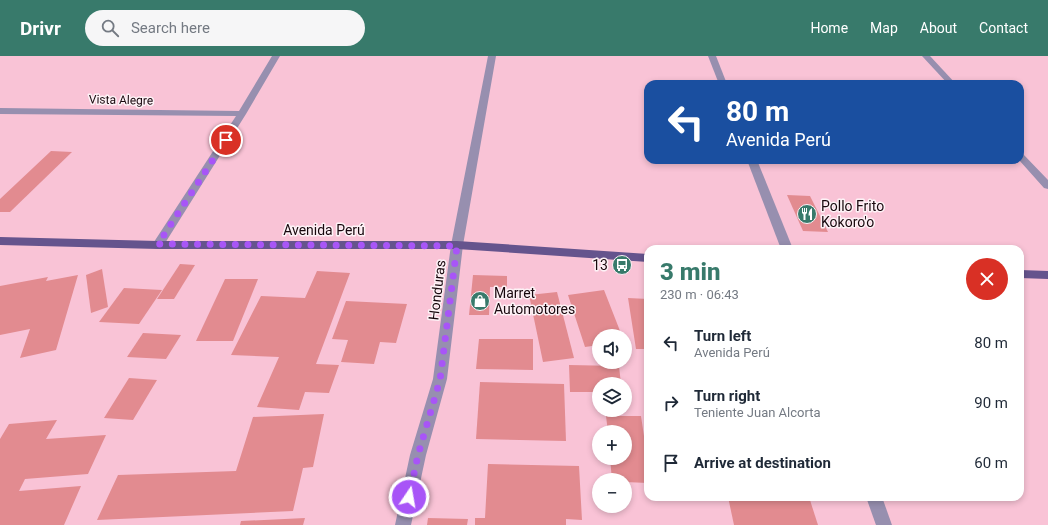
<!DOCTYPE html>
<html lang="en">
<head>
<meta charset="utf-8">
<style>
	:root { --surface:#fff; --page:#f6f6f7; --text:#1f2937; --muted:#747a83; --accent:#387a6b }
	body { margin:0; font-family:Roboto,sans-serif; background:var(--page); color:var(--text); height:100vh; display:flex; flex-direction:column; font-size:15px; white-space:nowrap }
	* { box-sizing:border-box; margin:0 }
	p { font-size:13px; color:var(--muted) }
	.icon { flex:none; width:22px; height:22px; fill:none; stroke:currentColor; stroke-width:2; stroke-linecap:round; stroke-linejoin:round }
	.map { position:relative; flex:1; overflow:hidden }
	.side { position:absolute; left:644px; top:189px; width:380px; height:256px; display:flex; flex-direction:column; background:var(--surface); border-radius:12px; box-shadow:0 2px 6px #0003 }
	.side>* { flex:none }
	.banner { position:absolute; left:644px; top:24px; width:380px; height:84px; border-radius:12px; box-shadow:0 2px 6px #0003; background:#1a4fa0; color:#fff; overflow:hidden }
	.buttons { position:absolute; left:592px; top:273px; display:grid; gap:8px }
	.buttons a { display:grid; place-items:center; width:40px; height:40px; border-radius:50%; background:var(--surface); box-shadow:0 2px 6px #0003; font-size:20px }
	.pin { position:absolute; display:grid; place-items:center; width:34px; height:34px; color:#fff; margin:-17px; border:2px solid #fff; border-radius:50%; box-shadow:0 1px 4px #0007 }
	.me { position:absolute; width:44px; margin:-22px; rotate:12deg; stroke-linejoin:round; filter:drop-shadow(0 0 3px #0008) }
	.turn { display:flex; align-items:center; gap:14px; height:84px; padding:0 16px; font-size:18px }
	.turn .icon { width:52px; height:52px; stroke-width:2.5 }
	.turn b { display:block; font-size:28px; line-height:34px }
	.round { display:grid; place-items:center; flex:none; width:42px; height:42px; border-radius:21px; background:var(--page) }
	.overview { display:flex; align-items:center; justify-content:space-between; height:68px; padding:0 16px }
	h1 { font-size:24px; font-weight:800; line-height:30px; color:var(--accent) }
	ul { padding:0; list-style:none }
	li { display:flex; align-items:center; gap:12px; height:60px; padding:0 16px }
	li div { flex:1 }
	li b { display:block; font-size:15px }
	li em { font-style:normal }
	header { display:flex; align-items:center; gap:24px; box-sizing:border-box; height:56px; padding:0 20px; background:var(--accent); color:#fff }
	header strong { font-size:19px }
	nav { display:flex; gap:22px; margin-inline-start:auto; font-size:14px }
	.search { width:280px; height:36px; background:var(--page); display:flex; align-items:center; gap:10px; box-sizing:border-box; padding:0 14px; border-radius:22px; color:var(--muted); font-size:15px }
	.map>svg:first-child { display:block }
	.building { fill:#e28b90 }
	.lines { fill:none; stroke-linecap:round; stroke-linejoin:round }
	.minor { fill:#978faf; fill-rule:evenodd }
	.major { fill:#65548d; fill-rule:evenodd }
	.route { stroke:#a855f7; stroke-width:7; stroke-dasharray:0 12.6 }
	.labels { text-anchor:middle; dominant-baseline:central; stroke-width:3; stroke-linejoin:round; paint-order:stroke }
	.far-street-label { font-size:12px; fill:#18070d; stroke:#fdf2f6 }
	.poi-label { font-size:14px; fill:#18070d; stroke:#fdf2f6; text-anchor:start }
	.street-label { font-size:14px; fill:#18070d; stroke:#fdf2f6 }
</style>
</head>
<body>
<header>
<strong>Drivr</strong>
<div class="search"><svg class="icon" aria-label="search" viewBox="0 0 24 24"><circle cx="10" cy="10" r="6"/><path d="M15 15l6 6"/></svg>Search here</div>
<nav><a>Home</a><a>Map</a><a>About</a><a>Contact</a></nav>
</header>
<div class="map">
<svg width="1048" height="469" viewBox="0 0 1048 469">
	<rect width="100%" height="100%" fill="#f9c3d6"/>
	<!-- building -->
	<g class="building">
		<path d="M51,95l21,1 -62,60h-10v-13z"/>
		<path d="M787,139l23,1 18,36 -25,-1z"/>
		<path d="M180,208l15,1 -21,34h-17z"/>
		<path d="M102,213l6,38 -17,6 -5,-38z"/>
		<path d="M317,215l33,2 -34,91 23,1 -10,28 -24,-1 -6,18 -42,-3 22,-50 -48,-2 30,-59 44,2z"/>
		<path d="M78,219l-22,75 -36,8 10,-29 -30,6v-49l48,-9 -2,4z"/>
		<path d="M473,219l34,1v11h-17l-1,28h-20z"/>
		<path d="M225,223h33l-25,62h-37z"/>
		<path d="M124,232l38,2 -23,34 -40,-2z"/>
		<path d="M604,234l18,46h-23v9l-14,2 -17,-52z"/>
		<path d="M557,236l17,66 -31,4 -14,-67z"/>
		<path d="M628,242l20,1v50h-12z"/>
		<path d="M346,245l61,3 -11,39 -16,-1 -6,22 -33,-2 7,-22 -16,-1z"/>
		<path d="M143,277l38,2 -15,24 -39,-2z"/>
		<path d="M479,283h54v31l-57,-1z"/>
		<path d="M569,309l50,1 2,18h-22v8h-29z"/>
		<path d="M644,320h4v20h-1z"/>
		<path d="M129,322l28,2 -24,40 -29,-2z"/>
		<path d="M480,326l84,2 2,57 -90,-2z"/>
		<path d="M324,358l-11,53 -10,1 -10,43 -196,9 21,-45 118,-4 17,-54z"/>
		<path d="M606,360h35l7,47v20l-23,-1v-2h-13l-2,-22h15v-26h-17z"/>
		<path d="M57,364l-11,19 60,-4 -18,39 -63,5 -6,12 62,-5 -17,39h-64v-86l9,-15z"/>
		<path d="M488,408l91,2 3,54 -16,-1v6h-91v-7h10z"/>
		<path d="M728,441h81l9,28h-84z"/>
		<path d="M305,462l-2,7h-63l1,-4z"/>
		<path d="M428,462l40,1 -1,6h-40z"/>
	</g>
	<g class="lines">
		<!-- minor -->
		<g class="minor">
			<path d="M272,0h8l-34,58 -84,134h-8l-2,-3 84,-129 -236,-2v-6l239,3z"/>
			<path d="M488,0h8l-33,189 -16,134 -21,76 -15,70h-16l15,-70 23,-76 18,-134z"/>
			<path d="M708,0h8l11,28h-8z"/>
			<path d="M922,0h8l26,28h-8z"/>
			<path d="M1020,97l3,1 25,26v9l-4,-1 -25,-28h1z"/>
			<path d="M747,104h10l36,89h-12z"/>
			<path d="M866,441h16l10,28h-16z"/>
		</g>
		<!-- major -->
		<g class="major">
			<path d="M0,181l158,4h299l191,13v8l-191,-13h-299l-158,-4z"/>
			<path d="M1020,214l28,1v8l-28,-1z"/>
		</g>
	</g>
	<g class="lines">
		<!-- route -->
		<path class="route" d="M226,84l-68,104 299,2 -17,134 -22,75 -9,42"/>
	</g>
	<!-- icons -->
	<defs>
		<symbol id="restaurant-disc" viewBox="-11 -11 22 22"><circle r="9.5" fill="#387a6b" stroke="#fdf2f6"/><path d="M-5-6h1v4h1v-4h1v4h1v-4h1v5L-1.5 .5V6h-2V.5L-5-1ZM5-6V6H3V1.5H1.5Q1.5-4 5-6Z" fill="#fff"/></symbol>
		<symbol id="bus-disc" viewBox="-11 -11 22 22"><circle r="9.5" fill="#387a6b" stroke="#fdf2f6"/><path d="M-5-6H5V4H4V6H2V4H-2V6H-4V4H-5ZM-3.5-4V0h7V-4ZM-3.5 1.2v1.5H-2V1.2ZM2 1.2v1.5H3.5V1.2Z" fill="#fff"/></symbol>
		<symbol id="shop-disc" viewBox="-11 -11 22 22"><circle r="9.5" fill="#387a6b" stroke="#fdf2f6"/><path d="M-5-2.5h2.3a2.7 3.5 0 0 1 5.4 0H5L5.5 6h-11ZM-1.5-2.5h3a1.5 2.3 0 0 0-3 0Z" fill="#fff"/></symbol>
	</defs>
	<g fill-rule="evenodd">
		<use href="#restaurant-disc" x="796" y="147" width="22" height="22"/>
		<use href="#bus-disc" x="611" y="198" width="22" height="22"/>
		<use href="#shop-disc" x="469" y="234" width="22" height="22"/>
	</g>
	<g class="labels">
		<!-- far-street labels -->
		<g class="far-street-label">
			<text transform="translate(121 44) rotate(1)">Vista Alegre</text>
		</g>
		<!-- poi labels -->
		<g class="poi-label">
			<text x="821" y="150">Pollo Frito<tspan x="821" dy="16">Kokoro'o</tspan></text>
			<text x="608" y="209" text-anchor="end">13</text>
			<text x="494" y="237">Marret<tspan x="494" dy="16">Automotores</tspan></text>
		</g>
		<!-- street labels -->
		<g class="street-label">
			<text x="324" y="174">Avenida Perú</text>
			<text transform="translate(437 234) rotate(-83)">Honduras</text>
		</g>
	</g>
</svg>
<div class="buttons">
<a><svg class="icon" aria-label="sound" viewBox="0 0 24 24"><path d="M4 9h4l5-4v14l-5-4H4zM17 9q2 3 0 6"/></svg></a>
<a><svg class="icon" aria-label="layers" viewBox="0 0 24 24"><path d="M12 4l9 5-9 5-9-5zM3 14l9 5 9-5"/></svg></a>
<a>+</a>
<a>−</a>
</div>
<div class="pin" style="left:226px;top:84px;background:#d93025"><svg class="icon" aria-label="arrive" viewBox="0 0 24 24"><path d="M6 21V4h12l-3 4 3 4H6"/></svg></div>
<svg class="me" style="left:409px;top:441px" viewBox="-20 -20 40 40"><circle r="17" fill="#a855f7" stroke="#fff" stroke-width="3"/><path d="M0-11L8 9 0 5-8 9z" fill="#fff"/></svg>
<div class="banner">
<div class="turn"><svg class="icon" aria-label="left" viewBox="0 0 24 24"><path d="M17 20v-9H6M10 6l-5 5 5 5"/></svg><div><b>80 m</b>Avenida Perú</div></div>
</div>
<section class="side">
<div class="overview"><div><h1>3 min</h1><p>230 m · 06:43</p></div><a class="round" style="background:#d93025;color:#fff"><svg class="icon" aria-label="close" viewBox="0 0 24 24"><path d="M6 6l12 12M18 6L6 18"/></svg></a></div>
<ul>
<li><svg class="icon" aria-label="left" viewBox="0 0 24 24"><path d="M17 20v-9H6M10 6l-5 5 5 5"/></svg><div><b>Turn left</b><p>Avenida Perú</p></div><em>80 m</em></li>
<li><svg class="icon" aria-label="right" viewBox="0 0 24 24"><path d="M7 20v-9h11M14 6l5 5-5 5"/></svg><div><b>Turn right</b><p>Teniente Juan Alcorta</p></div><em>90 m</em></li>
<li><svg class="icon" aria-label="arrive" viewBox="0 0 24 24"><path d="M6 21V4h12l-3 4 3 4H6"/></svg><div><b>Arrive at destination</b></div><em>60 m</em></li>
</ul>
</section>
</div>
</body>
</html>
